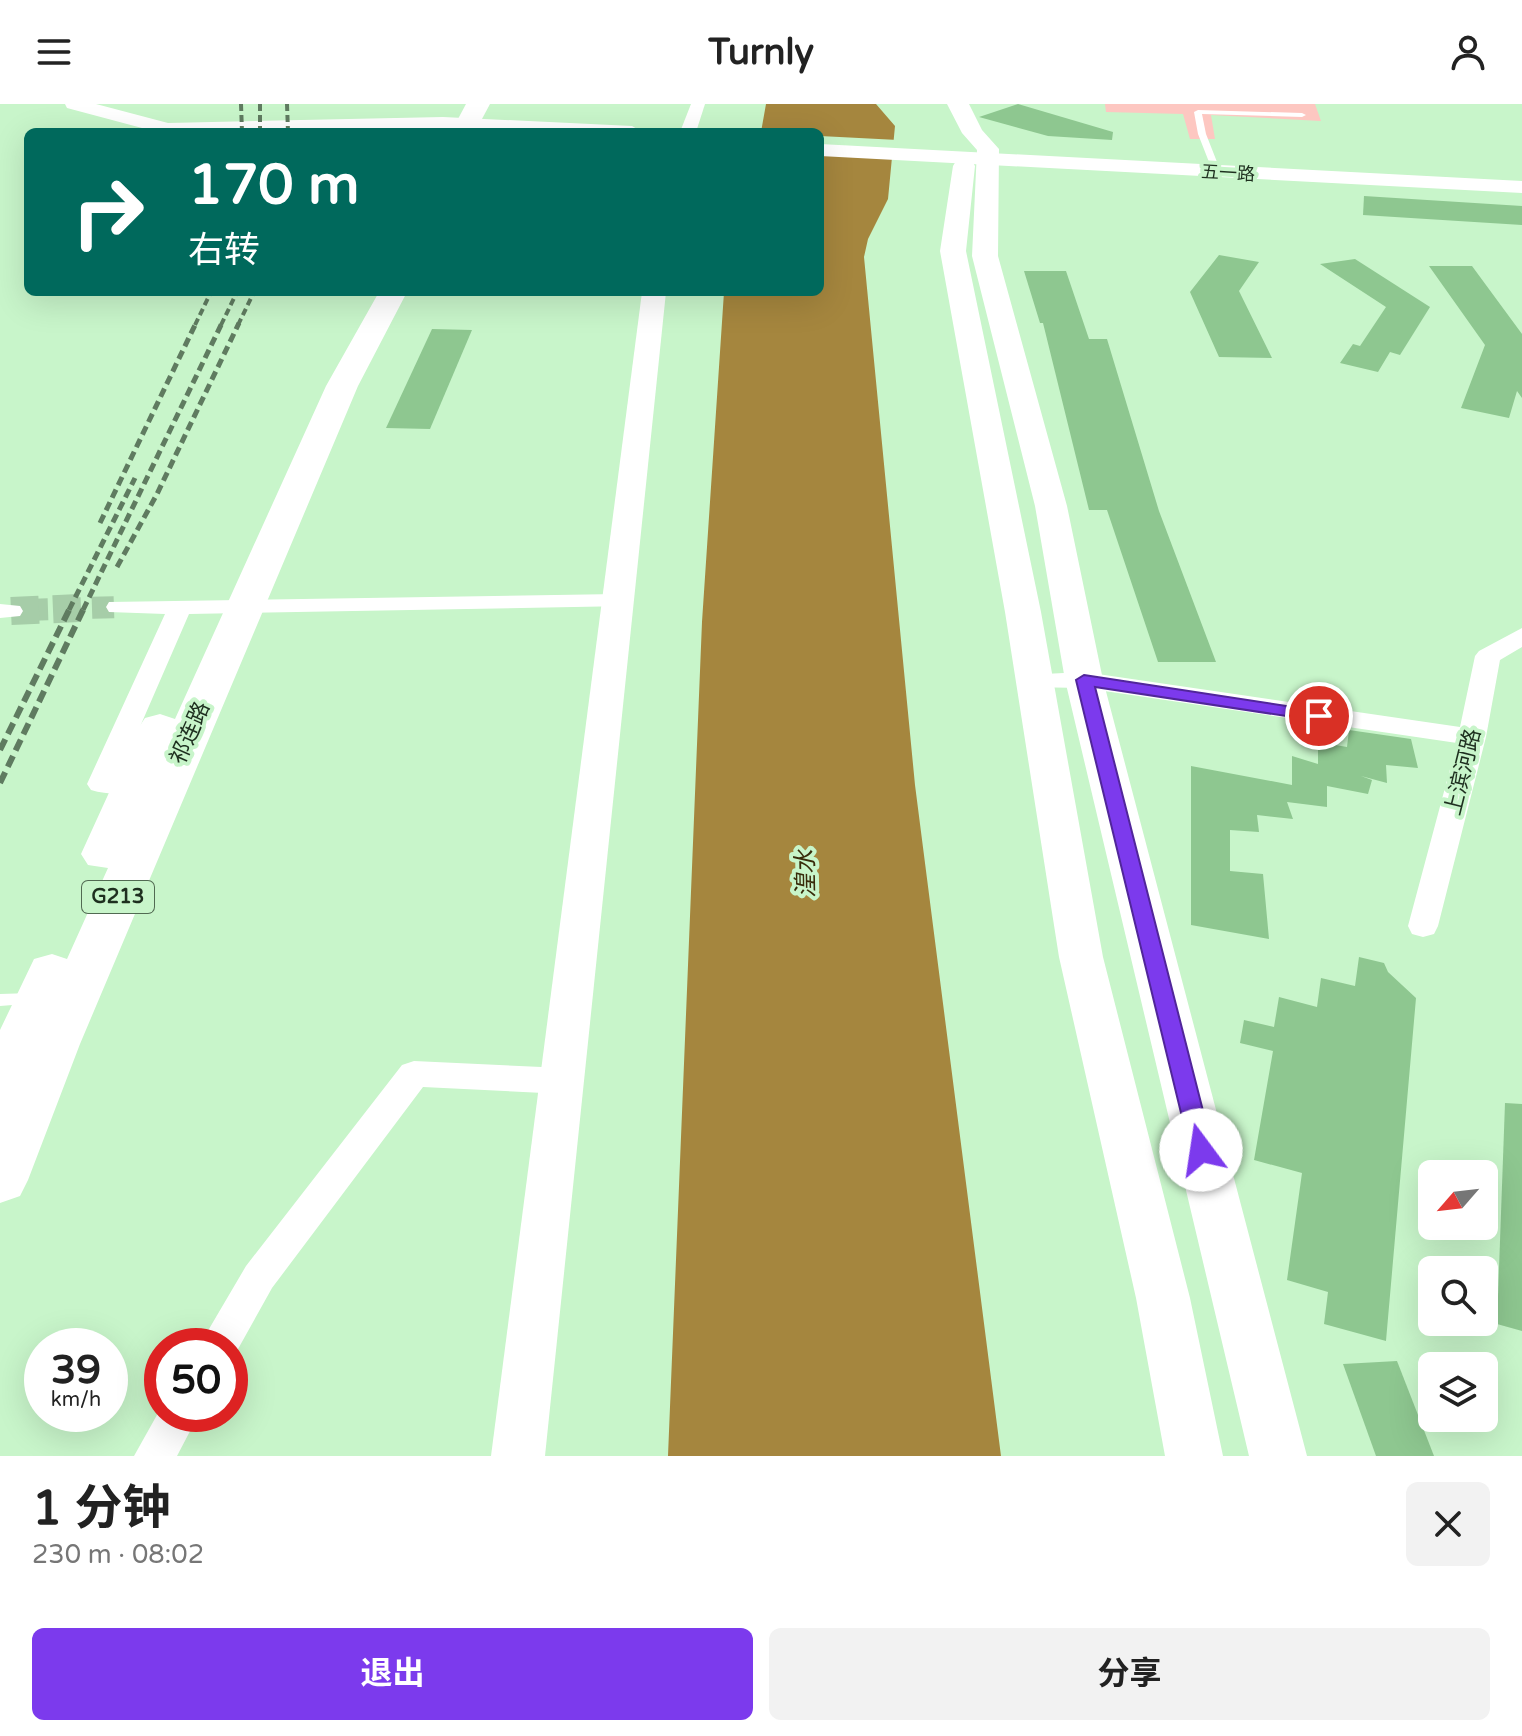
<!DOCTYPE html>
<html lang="zh">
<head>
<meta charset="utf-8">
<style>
	:root { --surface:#fff; --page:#f2f2f2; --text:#222; --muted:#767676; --accent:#7c3aed }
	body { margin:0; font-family:"Varela Round","Noto Sans SC",sans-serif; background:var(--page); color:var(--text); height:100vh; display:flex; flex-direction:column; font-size:30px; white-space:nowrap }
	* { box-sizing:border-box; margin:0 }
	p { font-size:26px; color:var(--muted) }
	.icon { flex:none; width:44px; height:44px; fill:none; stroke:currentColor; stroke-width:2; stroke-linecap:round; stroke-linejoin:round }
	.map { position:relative; height:1352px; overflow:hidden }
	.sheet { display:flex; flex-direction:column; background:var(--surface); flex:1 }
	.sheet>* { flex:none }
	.banner { position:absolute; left:24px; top:24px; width:800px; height:168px; border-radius:12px; box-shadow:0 8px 32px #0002; background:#00695c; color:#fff; overflow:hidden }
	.needle { width:52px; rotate:242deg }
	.fabs { position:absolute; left:1418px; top:1056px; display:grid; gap:16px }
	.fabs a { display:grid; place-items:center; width:80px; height:80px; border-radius:12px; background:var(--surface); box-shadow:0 8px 32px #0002; font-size:40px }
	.speed { position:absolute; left:24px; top:1224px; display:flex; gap:16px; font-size:40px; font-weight:700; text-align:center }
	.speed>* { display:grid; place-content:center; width:104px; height:104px; border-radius:50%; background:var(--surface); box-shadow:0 8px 32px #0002; line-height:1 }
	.speed small { font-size:20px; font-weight:400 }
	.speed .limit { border:12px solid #d22; background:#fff; color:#111 }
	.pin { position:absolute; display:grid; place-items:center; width:68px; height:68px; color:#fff; margin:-34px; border:4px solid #fff; border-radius:50%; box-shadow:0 2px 8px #0007 }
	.me { position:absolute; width:88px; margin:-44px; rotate:346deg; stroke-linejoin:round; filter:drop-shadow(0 0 6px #0008) }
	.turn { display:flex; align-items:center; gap:28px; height:168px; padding:0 32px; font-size:36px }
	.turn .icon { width:104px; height:104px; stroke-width:2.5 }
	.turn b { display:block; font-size:56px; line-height:68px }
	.round { display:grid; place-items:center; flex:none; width:84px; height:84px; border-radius:12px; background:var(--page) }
	.overview { display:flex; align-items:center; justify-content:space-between; height:136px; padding:0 32px }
	h1 { font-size:48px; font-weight:700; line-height:60px }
	.primary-button { display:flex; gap:16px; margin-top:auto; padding:16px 32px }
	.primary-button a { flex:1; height:92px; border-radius:12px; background:var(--accent); color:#fff; font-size:32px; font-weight:700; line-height:92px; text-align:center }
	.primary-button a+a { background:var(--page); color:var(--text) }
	header { display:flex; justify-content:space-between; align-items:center; height:104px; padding:0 32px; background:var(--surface); font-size:36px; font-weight:700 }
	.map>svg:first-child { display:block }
	.green { fill:#fdc7c1 }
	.water { fill:#a5863e }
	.pier { fill:#c8f5ca }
	.building { fill:#8ec790 }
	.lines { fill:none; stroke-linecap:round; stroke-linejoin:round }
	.minor-tunnel-far1 { stroke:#a6cda8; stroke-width:22; stroke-dasharray:22 11; stroke-linecap:butt }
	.minor-tunnel { stroke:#a6cda8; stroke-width:28; stroke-dasharray:28 14; stroke-linecap:butt }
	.service { fill:#fff; fill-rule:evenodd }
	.minor { fill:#fff; fill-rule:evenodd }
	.tertiary { fill:#fff; fill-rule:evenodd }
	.secondary { fill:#fff; fill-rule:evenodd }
	.trunk { fill:#fff; fill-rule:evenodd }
	.rail-far2 { stroke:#5f7b60; stroke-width:4; stroke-dasharray:7 4; stroke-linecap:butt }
	.rail-far1 { stroke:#5f7b60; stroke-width:5; stroke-dasharray:9 5; stroke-linecap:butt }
	.rail { stroke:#5f7b60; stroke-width:6; stroke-dasharray:12 6; stroke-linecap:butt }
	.route { fill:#7c3aed; stroke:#51269a; stroke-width:2 }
	.labels { text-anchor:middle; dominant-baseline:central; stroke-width:8; stroke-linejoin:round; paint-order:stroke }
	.far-street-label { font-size:18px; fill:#1e2f1f; stroke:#c8f5ca }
	.shield { fill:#c8f5ca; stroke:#516a52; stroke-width:2 }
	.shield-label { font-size:20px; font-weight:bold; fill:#1e2f1f }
	.street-label { font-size:22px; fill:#1e2f1f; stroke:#c8f5ca }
	.water-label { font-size:24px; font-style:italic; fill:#382b0a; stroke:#c8f5ca }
</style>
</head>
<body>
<header><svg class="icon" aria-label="menu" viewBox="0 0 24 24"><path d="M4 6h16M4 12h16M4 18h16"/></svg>Turnly<svg class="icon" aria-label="person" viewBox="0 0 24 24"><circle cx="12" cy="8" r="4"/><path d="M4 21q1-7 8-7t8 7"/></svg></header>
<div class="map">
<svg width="1522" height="1352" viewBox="0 0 1522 1352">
	<rect width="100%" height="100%" fill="#c8f5ca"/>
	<!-- green -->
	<path class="green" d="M1105,0h210l6,17 -110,-6 4,24h-25l-7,-25 -77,-2z"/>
	<!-- water -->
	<path class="water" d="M766,0h110l19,22 -7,73 -20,40 -4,18 51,528 86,671h-333l34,-834 22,-330h96v-160h-59z"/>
	<!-- pier -->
	<path class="pier" d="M820,32l78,4 -1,19 -77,-4z"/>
	<!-- building -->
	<g class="building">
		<path d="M1018,0l95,28 -1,8 -64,-4 -69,-19z"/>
		<path d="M1364,92l158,10v19l-159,-10z"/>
		<path d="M1219,151l40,7 -20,29 33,67 -53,-1 -29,-65z"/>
		<path d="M1355,155l75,48 -30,48 -10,-3 -12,20 -38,-9 13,-19 7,2 26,-39 -66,-43z"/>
		<path d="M1429,162h43l50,68v64l-5,-7 -8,27 -48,-10 24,-63z"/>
		<path d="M1024,167h42l23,68h18l52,172 57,151h-58l-51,-152h-18l-46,-187h-3z"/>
		<path d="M432,225l40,1 -42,99 -44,-1z"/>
		<path d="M1349,626l62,9 7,29 -32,-3 1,18 -26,-7 11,4 -4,14 -41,-8v21l-40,-5 6,17 -36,-4 2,17 -29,-2v41l33,3 6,65 -78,-14v-159l101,19v-29l26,8v-22l29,5z"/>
		<path d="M1359,853l25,6 4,9 28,26 -30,343 -62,-17 4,-32 -41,-12 15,-107 -48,-13 19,-109 -33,-8 4,-23 30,7 5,-30 38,10 4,-29 34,8z"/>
		<path d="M1505,999l17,1v227l-25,-7z"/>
		<path d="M1397,1257l37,95h-58l-33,-92z"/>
	</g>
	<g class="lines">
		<!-- minor-tunnel-far1 -->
		<path class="minor-tunnel-far1" d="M26,506l92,-3"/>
		<!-- minor-tunnel -->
		<path class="minor-tunnel" d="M11,507l68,-3"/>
		<!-- service -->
		<g class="service">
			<path d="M1198,6l104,3 4,2 -4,2 -100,-3 4,20 11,28 -4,2 -4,-2 -11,-28 -4,-22z"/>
			<path d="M32,889l6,2 2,4 -2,4 -38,3v-12z"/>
		</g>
		<!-- minor -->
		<g class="minor">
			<path d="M691,0h14l-9,28h-16z"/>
			<path d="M618,490l9,2 3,5 -3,5 -438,8 -70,161 25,3 4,6 -4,6c-17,5 -36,5 -53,0l-4,-6 78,-170 -56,-2 -3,-5 3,-5z"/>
			<path d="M0,500l20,2 3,5 -3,5 -20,2z"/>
			<path d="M1522,524v19l-22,13 -14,77 -48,189 -4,8 -11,3 -11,-3 -4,-8 49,-183 -373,-55 -60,-1 -4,-6 4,-6 60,-3 376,55 15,-71 4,-5z"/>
			<path d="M414,957l150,7 12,4 5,9 -5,9 -12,4 -141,-7 -151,201 -39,70 -3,1v-13h-31l47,-80 156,-201z"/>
			<path d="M162,1302v8h37l-22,42h-43z"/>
		</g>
		<!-- tertiary -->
		<g class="tertiary">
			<path d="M65,0h31l72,19 275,-6 189,9 10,6 -199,-3 -286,3 -90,-24z"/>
			<path d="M820,40l702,37v12l-702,-37z"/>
			<path d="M642,188h24l-121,1164h-54z"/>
		</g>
		<!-- secondary -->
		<g class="secondary">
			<path d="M947,0h22l13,26 17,19 -1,107 69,250 36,174 204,776h-58l-184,-776 -30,-174 -63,-250 5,-106 -15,-17z"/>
			<path d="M964,55l8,2 3,5 -9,85 75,361 62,345 87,341 33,158h-58l-29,-158 -77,-341 -54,-345 -65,-361 13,-85 3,-5z"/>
		</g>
		<!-- trunk -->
		<g class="trunk">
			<path d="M466,0h24l-15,28h-24z"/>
			<path d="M379,188h28l-49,94 -278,658 -52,136 -8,16 -20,7v-173l34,-71 18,-5 15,5 41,-91 -20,-3 -7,-11 58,-127 6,-9 15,-4 15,5 151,-333z"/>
		</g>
		<!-- rail-far2 -->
		<g class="rail-far2">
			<path d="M241,0l1,28"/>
			<path d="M260,0v28"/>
			<path d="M287,0l1,28"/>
			<path d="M195,221l16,-33"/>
			<path d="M221,221l16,-33"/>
			<path d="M238,221l16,-33"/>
		</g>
		<!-- rail-far1 -->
		<g class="rail-far1">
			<path d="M100,419l96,-200"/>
			<path d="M117,463l40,-73 82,-171"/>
			<path d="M69,506l66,-132"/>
			<path d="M83,506l139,-287"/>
		</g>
		<!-- rail -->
		<g class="rail">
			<path d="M0,646l70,-142"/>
			<path d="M0,679l84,-175"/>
		</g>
	</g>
	<!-- route -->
	<path class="route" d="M1084,571l235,36 9,5 -9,5 -224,-34 118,463 -4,7 -8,2 -8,-2 -3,-7 -114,-470z"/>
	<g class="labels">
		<!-- far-street labels -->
		<g class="far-street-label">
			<text transform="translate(1228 69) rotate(3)">五一路</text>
		</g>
		<!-- shield labels -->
		<rect class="shield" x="82" y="777" width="72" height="32" rx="6"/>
		<g class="shield-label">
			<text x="118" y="793">G213</text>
		</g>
		<!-- street labels -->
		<g class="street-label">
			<text transform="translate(190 629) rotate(-66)">祁连路</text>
			<text transform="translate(1463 668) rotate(-76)">上滨河路</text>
		</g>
		<!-- water labels -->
		<g class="water-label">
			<text transform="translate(806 770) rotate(-91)">湟水</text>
		</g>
	</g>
</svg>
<div class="fabs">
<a><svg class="needle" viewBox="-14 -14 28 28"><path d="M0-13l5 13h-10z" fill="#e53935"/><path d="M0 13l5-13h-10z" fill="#767676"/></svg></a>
<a><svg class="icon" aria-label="search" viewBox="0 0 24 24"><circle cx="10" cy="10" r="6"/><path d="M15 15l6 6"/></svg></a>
<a><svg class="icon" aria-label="layers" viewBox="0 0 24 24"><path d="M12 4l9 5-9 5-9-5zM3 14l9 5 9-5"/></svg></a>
</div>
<div class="speed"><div>39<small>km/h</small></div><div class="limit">50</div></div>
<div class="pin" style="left:1319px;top:612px;background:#d93025"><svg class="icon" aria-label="arrive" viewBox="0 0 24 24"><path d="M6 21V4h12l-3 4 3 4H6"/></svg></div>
<svg class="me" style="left:1201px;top:1046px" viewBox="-20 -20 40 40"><circle r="19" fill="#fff"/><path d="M0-13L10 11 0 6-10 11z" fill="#7c3aed"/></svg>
<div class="banner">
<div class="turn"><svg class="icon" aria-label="right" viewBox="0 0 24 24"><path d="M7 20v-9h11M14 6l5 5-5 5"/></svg><div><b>170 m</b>右转</div></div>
</div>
</div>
<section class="sheet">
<div class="overview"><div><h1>1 分钟</h1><p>230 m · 08:02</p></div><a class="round"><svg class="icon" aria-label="close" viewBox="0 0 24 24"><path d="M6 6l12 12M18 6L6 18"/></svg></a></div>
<div class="primary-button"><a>退出</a><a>分享</a></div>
</section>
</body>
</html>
